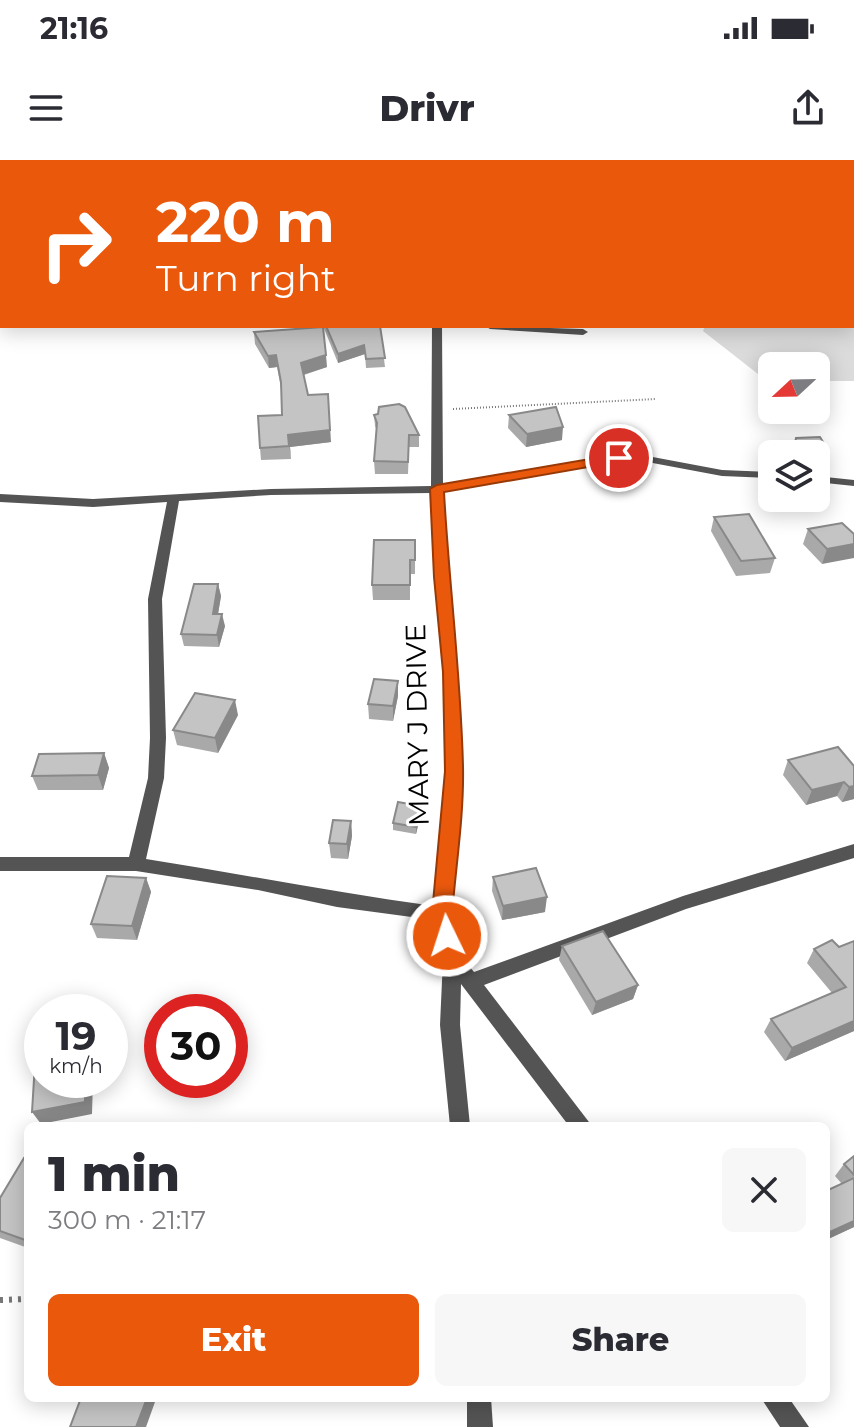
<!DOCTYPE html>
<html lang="en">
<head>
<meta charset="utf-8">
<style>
	:root { --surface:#fff; --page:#f7f7f7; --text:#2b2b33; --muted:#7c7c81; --accent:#ea580c }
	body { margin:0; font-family:Montserrat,sans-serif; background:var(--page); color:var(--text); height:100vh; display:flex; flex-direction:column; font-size:30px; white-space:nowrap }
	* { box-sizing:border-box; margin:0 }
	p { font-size:26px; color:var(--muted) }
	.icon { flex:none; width:44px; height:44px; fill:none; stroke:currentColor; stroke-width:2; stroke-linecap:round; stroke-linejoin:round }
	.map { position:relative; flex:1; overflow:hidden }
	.sheet { position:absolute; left:24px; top:962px; width:806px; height:280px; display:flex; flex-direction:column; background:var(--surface); border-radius:12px; box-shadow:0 4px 20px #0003 }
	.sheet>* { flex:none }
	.guide { position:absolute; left:0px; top:0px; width:854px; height:168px; box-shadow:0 4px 20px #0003; background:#ea580c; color:#fff; overflow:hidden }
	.needle { width:52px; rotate:248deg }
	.tools { position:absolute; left:758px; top:192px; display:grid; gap:16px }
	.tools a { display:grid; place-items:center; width:72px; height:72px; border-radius:12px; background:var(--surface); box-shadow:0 4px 20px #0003; font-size:40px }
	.speed { position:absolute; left:24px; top:834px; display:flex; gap:16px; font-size:40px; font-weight:700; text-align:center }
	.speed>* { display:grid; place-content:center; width:104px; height:104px; border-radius:50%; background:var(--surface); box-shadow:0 4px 20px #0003; line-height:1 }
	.speed small { font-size:20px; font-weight:400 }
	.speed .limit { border:12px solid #d22; background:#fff; color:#111 }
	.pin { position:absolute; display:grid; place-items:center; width:68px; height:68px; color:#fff; margin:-34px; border:4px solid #fff; border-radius:50%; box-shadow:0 2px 8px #0007 }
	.me { position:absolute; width:88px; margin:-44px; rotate:356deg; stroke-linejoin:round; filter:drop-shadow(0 0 6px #0008) }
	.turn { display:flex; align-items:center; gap:28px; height:168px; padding:0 24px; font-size:36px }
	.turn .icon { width:104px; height:104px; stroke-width:2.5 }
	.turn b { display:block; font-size:56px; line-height:68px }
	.round { display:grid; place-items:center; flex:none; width:84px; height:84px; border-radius:12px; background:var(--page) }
	.headline { display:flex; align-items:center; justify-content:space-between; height:136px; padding:0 24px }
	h1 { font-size:48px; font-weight:800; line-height:60px }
	.cta { display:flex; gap:16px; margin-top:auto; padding:16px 24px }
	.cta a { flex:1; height:92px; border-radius:12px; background:var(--accent); color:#fff; font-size:32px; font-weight:800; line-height:92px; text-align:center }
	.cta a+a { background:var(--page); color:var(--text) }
	.status { display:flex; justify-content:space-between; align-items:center; height:56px; padding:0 40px; background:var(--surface); direction:ltr }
	.status svg { height:22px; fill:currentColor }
	header { display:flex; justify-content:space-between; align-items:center; height:104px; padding:0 24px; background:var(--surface); font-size:36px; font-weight:800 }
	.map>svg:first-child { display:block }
	.green { fill:#dbdbdb }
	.water { fill:#a2a2a2 }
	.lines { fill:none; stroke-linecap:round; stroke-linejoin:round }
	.path-far1 { stroke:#767676; stroke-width:2; stroke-dasharray:1 2; stroke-linecap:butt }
	.path { stroke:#767676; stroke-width:6; stroke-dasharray:3 6; stroke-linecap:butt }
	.minor { fill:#545454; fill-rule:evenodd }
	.wall { fill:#a9a9a9 }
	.shaded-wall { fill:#898989 }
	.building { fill:#c4c4c4; stroke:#898989; stroke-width:2 }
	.route { fill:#ea580c; stroke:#983908; stroke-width:2 }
	.labels { text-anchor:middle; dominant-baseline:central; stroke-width:6; stroke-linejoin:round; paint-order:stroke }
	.street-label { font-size:28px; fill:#000; stroke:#fff }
</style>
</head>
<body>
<div class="status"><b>21:16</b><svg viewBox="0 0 49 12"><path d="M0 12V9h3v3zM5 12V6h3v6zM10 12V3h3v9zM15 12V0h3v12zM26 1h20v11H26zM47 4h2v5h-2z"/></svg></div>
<header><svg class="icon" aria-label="menu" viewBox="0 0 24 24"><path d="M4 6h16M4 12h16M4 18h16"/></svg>Drivr<svg class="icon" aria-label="share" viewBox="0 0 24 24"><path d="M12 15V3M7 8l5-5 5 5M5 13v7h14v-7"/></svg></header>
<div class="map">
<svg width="854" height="1267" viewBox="0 0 854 1267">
	<rect width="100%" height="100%" fill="#fff"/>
	<!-- green -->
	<g class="green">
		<path d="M0,0h441l6,2h-445l-2,60z"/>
		<path d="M832,0h22v221h-38v-15h-44v16h-4l-65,-51 2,-5h147v-164h-32z"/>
	</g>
	<!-- water -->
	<path class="water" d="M441,0h391l-385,2z"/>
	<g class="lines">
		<!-- path-far1 -->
		<path class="path-far1" d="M453,249l203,-10"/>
		<!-- path -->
		<path class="path" d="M0,1140l28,-1"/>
		<!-- minor -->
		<g class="minor">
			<path d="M432,166h10l1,159 176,-30h23l80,15 50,2v6l-50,-2 -80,-15h-23l-176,30c0,94 21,186 19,280 -1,62 -29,150 12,201l209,-76 171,-52v14l-168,51 -202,76 108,141h-23l-108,-142 -1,41 10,101h-20l-10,-101 3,-66 -9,-39 -97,-13 -79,-17 -122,-19h-136v-14h129l19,-79 2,-40 -2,-139 19,-97 -74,5 -93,-5v-8l93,5 178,-10 160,-3zM431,333l13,179 2,99 -12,135c-97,-13 -192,-32 -288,-47l18,-81 2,-40 -4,-139 17,-98 92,-6z"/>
			<path d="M485,166l98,3 5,3 -5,3 -93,-6z"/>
			<path d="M816,316l38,4v6l-38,-4z"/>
			<path d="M467,1238h24l2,29h-26z"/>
			<path d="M761,1238h28l20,29h-29z"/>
		</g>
	</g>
	<!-- wall -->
	<g class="wall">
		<path d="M323,166h57l5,41 -19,1 -1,-14 -27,9z"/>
		<path d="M254,172l73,35 -23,8 4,20 23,47 -41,5 1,12 -30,1 -1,-12 22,-33 -1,-27 -4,-21 -8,1 -14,-24z"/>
		<path d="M374,255l45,20v12h-10l-1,27h-33l-1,-13 3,-30 -2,-5z"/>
		<path d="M509,255l53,25 -36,7 -18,-19z"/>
		<path d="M796,278l32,12 -8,23h-4v-19h-24z"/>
		<path d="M714,357l61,41 -5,15 -34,3 -25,-45z"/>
		<path d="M842,363l-20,41 -19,-20 5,-15z"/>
		<path d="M415,380v34h-5v26h-37l-1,-15z"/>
		<path d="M218,424l3,12 -3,18 7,12 -6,21 -35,-1 -3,-12z"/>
		<path d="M398,536l-5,25 -24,-2 -1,-15z"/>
		<path d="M238,555l-20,38 -41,-8 -4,-15z"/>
		<path d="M838,587l16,52 -12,3 -5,-6 -31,9 -23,-30 5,-15z"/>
		<path d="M104,593l5,15 -6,22h-65l-6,-14z"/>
		<path d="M421,646v7l-5,21 -23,-4v-7z"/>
		<path d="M351,661l1,15 -4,23 -17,-1 -2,-15z"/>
		<path d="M493,717l52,35 -43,8 -10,-29z"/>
		<path d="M146,718l5,14 -14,48 -40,-2 -6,-14z"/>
		<path d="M854,781v90l-69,30 -21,-29 7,-13 61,-26 -25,-30 7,-14 25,-2z"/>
		<path d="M562,786l76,39 -5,14 -41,16 -33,-55z"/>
		<path d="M854,996v71l-28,13v-49l16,-7 -7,-8 9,-12z"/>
		<path d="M28,999v89l-28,-10v-40z"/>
	</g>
	<!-- shaded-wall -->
	<g class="shaded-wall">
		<path d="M364,185l1,9 -27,9v-9z"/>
		<path d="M276,195l1,12 -8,1 -1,-12z"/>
		<path d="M326,195l1,12 -25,8 -1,-12z"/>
		<path d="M328,234l3,48 -41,5 1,12 -3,-24z"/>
		<path d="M563,267l-1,13 -36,7 1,-13z"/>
		<path d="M854,384v14l-32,6 5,-15z"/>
		<path d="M218,424l3,12 -5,30 -3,-12z"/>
		<path d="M222,454l3,12 -6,21 -2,-12z"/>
		<path d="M398,521v15l-5,25v-15z"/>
		<path d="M235,540l3,15 -20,38 -3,-15z"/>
		<path d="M104,593l5,15 -6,22 -5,-15z"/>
		<path d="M844,622l-7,14 -31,9 6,-15z"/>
		<path d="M854,626v13l-12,3 7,-15z"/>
		<path d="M421,646v7l-5,21v-7z"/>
		<path d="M351,661l1,15 -4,23 -1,-15z"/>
		<path d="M146,718l5,14 -14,48 -5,-14z"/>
		<path d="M547,737l-2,15 -43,8 1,-14z"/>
		<path d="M638,825l-5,14 -41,16 4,-13z"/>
		<path d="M854,861v10l-69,30 7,-13z"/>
		<path d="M85,920h8l-1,34 -51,10 -9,-12z"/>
		<path d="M854,1061v6l-28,13v-3l4,-5z"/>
		<path d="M147,1238h3l5,4 -9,25h-10z"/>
	</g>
	<!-- building -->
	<g class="building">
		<path d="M326,166h54l5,32 -19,1 -2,-14 -26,9z"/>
		<path d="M323,167l3,28 -25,8 7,32 20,-1 2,36 -42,5 1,11 -29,2 -2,-32 24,-1 -1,-33 -5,-27 -8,1 -14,-24z"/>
		<path d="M399,244l6,3 14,28h-10l-1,27 -34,-1 3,-38 -3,-8 4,-1 1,-7z"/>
		<path d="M556,247l7,20 -36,7 -18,-19z"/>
		<path d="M820,277l8,13 -6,16 -6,-1v-11h-23l3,-16z"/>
		<path d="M749,354l26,44 -34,3 -27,-44z"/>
		<path d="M842,363l12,11v10l-27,5 -19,-20z"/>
		<path d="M374,380h41v20h-5v25h-38z"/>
		<path d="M194,424h24l-5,30h9l-5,21 -36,-1z"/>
		<path d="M374,519l24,2 -5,25 -25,-2z"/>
		<path d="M195,533l40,7 -20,38 -42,-8z"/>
		<path d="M838,587l16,19v20l-5,1 -5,-5 -32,8 -24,-30z"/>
		<path d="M104,593l-6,22 -66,1 7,-22z"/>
		<path d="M398,642l23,4 -5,21 -23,-4z"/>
		<path d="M333,660l18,1 -4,23 -18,-1z"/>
		<path d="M536,708l11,29 -44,9 -10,-29z"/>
		<path d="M107,716l39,2 -14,48 -41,-2z"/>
		<path d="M603,771l35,54 -42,17 -34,-56z"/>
		<path d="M832,780l7,7 15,-6v80l-62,27 -21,-29 75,-32 -32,-38z"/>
		<path d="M42,902v18h43v22l-53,10 3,-49z"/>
		<path d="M854,996v19l-10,-11z"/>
		<path d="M24,998l4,1v82l-28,-10v-33z"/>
		<path d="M854,1018v43l-24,11 -4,-6v-35z"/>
		<path d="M81,1238h66l-11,29h-66z"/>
	</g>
	<!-- route -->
	<path class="route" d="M619,294l4,1v6l-179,31c5,92 17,183 19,275 1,48 -7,98 -11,147l5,22 -3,7 -7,2 -7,-2 -8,-29 13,-143 -2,-99 -9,-95 -4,-88 7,-4z"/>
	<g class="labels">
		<!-- street labels -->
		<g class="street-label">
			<text transform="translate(417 565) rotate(-91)">MARY J DRIVE</text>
		</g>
	</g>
</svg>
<div class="tools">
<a><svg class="needle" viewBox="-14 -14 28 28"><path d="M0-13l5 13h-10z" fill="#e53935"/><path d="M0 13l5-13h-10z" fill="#7c7c81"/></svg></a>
<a><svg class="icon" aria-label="layers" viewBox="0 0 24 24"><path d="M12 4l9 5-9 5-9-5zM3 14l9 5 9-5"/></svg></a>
</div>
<div class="speed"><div>19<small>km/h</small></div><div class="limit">30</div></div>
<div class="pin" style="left:619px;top:298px;background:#d93025"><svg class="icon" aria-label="arrive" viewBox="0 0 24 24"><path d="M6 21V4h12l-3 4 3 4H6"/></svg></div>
<svg class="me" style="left:447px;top:776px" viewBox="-20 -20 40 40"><circle r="17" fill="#ea580c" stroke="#fff" stroke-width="3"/><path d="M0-11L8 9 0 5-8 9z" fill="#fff"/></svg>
<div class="guide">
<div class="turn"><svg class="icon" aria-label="right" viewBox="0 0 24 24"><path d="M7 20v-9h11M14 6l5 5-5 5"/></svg><div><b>220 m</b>Turn right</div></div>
</div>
<section class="sheet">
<div class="headline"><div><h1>1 min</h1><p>300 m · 21:17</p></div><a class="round"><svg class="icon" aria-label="close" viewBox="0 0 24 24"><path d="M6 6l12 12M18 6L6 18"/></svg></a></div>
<div class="cta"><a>Exit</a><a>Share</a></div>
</section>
</div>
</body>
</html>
